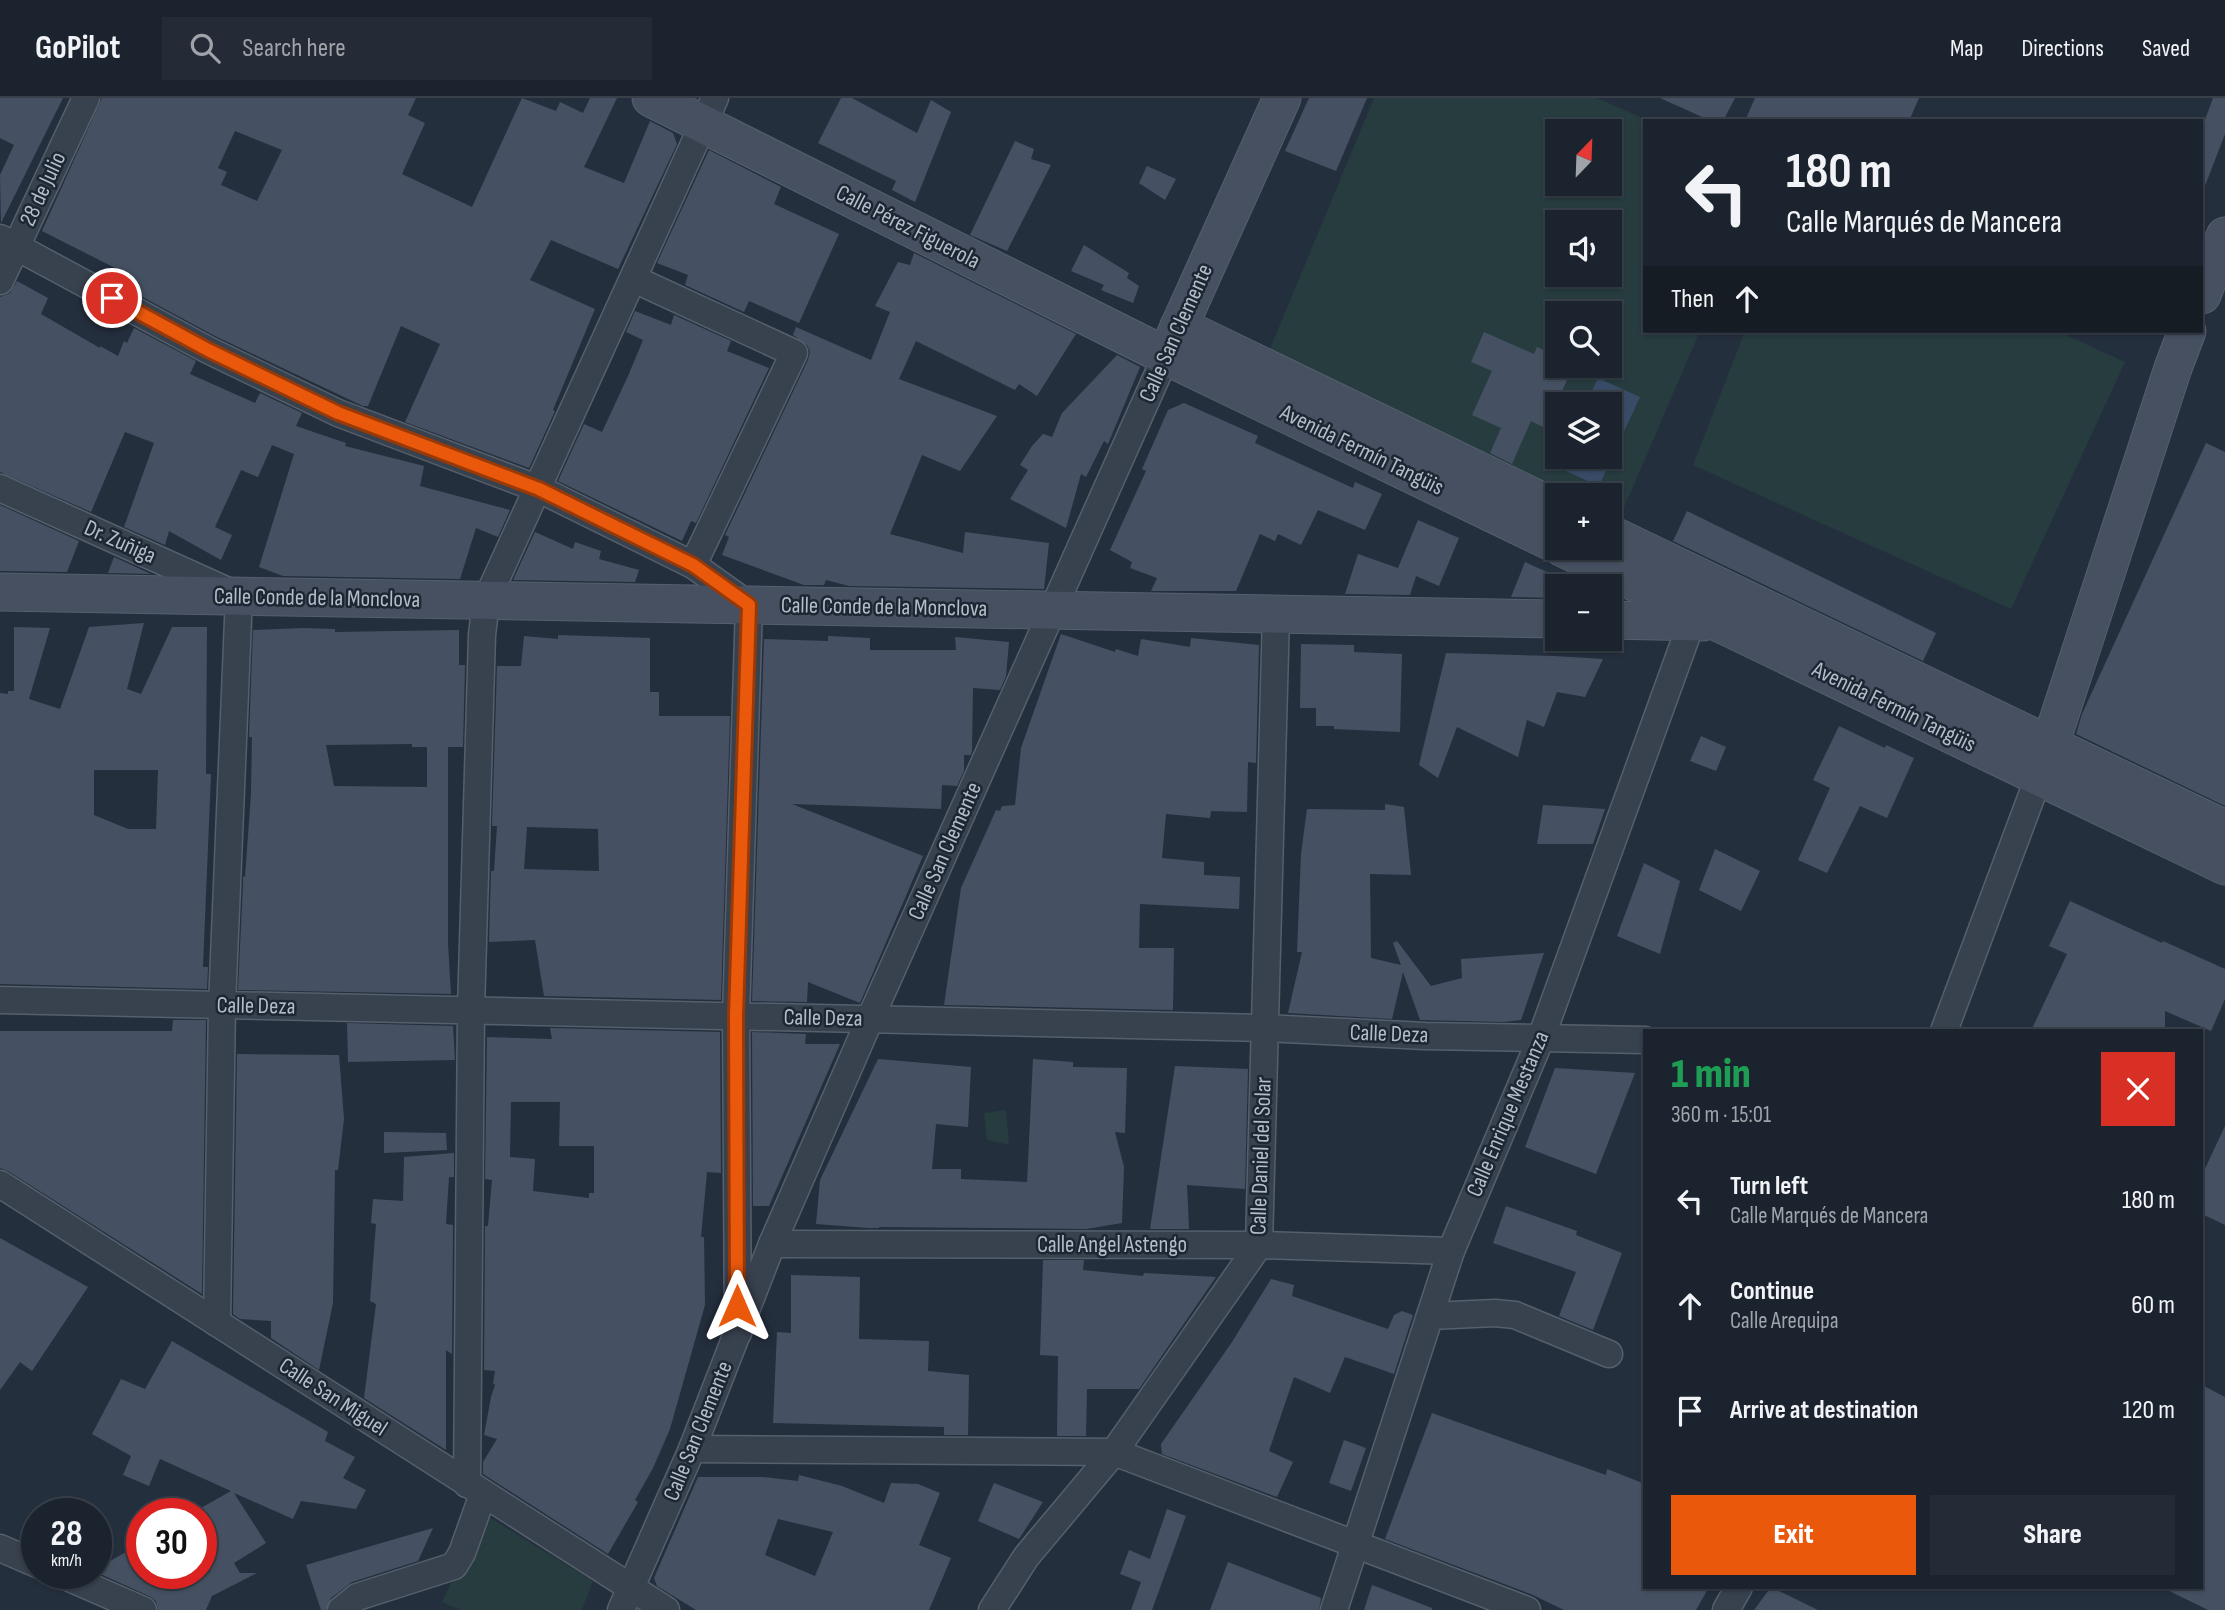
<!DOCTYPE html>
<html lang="en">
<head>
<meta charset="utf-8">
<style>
	:root { --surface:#1b232e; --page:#242b36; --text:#f1f3f6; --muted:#a0a4aa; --line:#39404a; --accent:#ea580c }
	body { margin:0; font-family:"Sofia Sans Condensed",sans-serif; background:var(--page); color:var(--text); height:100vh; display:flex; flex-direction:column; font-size:26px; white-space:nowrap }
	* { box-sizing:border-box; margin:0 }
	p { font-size:23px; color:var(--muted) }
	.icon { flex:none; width:38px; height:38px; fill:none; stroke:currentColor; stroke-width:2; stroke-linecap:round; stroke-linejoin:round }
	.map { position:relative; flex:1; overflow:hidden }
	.side { position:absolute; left:1643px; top:931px; width:560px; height:560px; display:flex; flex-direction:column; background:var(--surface); border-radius:0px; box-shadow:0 2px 5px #0004,0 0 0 2px var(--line) }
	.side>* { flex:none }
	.banner { position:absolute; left:1643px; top:21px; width:560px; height:214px; border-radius:0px; box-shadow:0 2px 5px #0004,0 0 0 2px var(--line); background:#1b232e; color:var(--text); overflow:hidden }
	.needle { width:46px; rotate:23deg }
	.buttons { position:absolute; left:1545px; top:21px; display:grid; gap:14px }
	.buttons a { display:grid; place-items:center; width:77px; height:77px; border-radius:0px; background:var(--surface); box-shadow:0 2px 5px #0004,0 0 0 2px var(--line); font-size:35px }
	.speed { position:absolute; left:21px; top:1400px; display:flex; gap:14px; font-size:35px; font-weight:700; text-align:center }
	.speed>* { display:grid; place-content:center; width:91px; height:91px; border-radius:50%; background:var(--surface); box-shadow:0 2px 5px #0004,0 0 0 2px var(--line); line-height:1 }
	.speed small { font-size:18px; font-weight:400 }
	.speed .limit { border:10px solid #d22; background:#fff; color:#111 }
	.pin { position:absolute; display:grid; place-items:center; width:60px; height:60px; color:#fff; margin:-30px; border:4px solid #fff; border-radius:50%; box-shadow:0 2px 7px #0007 }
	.me { position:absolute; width:77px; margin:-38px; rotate:0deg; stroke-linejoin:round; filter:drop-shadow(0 0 5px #0008) }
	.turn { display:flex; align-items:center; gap:24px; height:147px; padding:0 28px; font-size:32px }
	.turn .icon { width:91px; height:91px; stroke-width:2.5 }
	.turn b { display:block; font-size:49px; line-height:60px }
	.then { display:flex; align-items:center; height:66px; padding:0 28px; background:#0003; gap:14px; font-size:26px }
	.round { display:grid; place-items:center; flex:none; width:74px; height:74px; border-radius:0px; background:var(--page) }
	.summary { display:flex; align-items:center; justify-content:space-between; height:119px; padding:0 28px }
	h1 { font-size:42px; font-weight:800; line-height:52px; color:#1e9e55 }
	.button { display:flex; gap:14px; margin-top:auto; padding:14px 28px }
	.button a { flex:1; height:80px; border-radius:0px; background:var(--accent); color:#fff; font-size:28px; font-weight:800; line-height:80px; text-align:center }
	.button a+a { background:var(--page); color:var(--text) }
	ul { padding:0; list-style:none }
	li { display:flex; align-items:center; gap:21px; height:105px; padding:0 28px }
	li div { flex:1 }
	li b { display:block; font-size:26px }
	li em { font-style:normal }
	header { display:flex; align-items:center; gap:42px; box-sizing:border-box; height:98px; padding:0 35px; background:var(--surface); border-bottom:2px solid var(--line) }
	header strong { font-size:33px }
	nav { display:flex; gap:38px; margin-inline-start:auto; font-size:24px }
	.search { width:490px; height:63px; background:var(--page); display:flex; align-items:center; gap:18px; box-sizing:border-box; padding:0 24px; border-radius:0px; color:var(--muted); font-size:26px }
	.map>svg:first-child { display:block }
	.green { fill:#263c3f; fill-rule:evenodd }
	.water { fill:#394c67 }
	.building { fill:#455162; fill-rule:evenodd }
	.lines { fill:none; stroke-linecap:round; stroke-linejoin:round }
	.street-casing { stroke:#565f6c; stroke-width:29 }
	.secondary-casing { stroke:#565f6c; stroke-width:39 }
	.street { stroke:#38414e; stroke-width:26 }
	.secondary { stroke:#465061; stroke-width:37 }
	.route-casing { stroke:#983908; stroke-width:18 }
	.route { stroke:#ea580c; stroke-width:12 }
	.labels { text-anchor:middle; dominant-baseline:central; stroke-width:5; stroke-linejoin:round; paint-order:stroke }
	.street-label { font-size:23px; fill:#b4bcc9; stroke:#1d2633 }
</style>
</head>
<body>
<header>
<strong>GoPilot</strong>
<div class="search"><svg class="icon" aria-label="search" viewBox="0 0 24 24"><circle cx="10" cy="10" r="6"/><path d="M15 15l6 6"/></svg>Search here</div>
<nav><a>Map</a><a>Directions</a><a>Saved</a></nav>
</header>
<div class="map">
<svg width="2225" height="1512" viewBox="0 0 2225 1512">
	<rect width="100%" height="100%" fill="#242f3e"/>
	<!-- green -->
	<g class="green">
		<path d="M1374,0h223l52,23h-4v210h55l-83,193 -7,-3v-26h-53l-290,-139zM1558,33h52v53h-52zM1558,124h52v53h-52zM1558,215h52v53h-52zM1558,306h52v53h-52z"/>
		<path d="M1745,233h312l68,31 -114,247 -318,-144z"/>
		<path d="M1006,1012l3,35 -22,-5 -3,-27z"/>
		<path d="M484,1416l109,67 -11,29h-122l-18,-8z"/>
	</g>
	<!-- water -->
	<path class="water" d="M1598,280l42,19 -41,89 -42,-19 5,-10h48v-53h-24z"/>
	<!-- building -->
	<g class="building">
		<path d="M0,0h63l-62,125 -1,-48 14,-30 -14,-7z"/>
		<path d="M102,0h314l-8,17 17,8 -23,51 70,33 50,-109 34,13 4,-9 23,11 7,-15h27l-33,69 40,16 26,-62 23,12 4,11 -59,125 -67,-29 -21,40 65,29 -42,101 2,1 -26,57 -124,-46 35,-78 -39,-18 -33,80h-5l-148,-70 -102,-55 -2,-2 6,-10 -75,-38zM235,33l47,19 -25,51 -36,-16 6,-13 -9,-4z"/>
		<path d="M841,0h11l65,35 14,-33 20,12 -36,90 -23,-12 4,-9 -78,-38z"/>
		<path d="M1309,0h58l-31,73 -51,-20z"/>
		<path d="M1660,0h75l-12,23h-12z"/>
		<path d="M1755,0h164l-10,23h-164z"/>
		<path d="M2213,0h12v36l-22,57 -1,-63z"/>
		<path d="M1015,43l19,8 -3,10 20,6 -44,86 -37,-16z"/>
		<path d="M709,52l72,37 -7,17 65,30 -40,89 -50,-22 -5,11 -59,-27 3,-10 -31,-12z"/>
		<path d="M1147,68l29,13 -11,21 -26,-17z"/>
		<path d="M1084,147l45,28 -2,5 12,8 -6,17 -32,-13 3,-5 -33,-14z"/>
		<path d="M914,155l162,81 -39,62 -18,-12 -4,6 -99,-49 -17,38 98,37 -37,55 -38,-16 -32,79 73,19 2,-21 84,11 -5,46 -195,-3 -23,-6 -2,5h-20l-82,-30 7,-18 -4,-2 83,-175 2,-8 -3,-7 -14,-10 3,-8 75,33 19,-48 -15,-6 23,-44 12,3z"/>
		<path d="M17,183l31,17 -7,16 59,34v-2l18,10 6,-15 3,2 7,-15 62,33 -6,13 65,29 5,-10 42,20 -6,13 50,17 -1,3 79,20 -4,20 90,24 -12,27 -22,-9 -16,51 -177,-3 -24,-9 35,-113 -22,-9 -14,32 -17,-7 -26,57 17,8 -11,25 -52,-29 -4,14 -41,-18 30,-84 -29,-11 -34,80 -91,-40v-175l10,-4z"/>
		<path d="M635,213l36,14 3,-10 57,26 -4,10 42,17 -73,155 -5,-2 -9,20 -124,-60 26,-57 18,8 26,-56 15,-36 -17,-8z"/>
		<path d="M1484,234l50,22 3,-7 21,9v10l15,1 -28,61 -14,-7 -19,43 -22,-11 11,-25 -29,-13 20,-44 -21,-9z"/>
		<path d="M1117,257l23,12 -32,77 -4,-3 -18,36 -5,-3 -15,54 -56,-29 18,-29 -8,-5 12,-19 11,-12 9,3 10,-24z"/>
		<path d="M1184,305l74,33 -3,7 98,45 2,-6 27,12 -17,36 -47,-20 -17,35 -23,-11 -3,7 -15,-7 -24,57h-85l6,-13 -27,-10 2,-6 -22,-12 36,-79 -4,-2 26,-59z"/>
		<path d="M2206,345l19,9v354l-149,-72 6,-20z"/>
		<path d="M0,407l79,36 -12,31 -67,-1z"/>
		<path d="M1687,413l249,122 -13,28 -250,-120z"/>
		<path d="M1418,422l41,18 -20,48 -23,-10 -6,19 -65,-1 13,-40 40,14z"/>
		<path d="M535,434l38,17 2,-7 26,9 -2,8 40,11 -4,12 -122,-2z"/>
		<path d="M114,459l37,17 -43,-1z"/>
		<path d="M1525,464l33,15v21l-47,-1z"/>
		<path d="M144,525l-17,66 14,5 31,-67h35l-1,147h5l-8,193h5l-1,22 -207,-5v-291l8,1v-3h6v-64l36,1 -21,71 31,10 29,-82zM94,672h64l-2,59h-28l-34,-14z"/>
		<path d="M303,530l32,1v3l124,-2v35h6l-2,82h-15v197l3,50 -213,-4 5,-106v-8l2,1 6,-83 1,-57h-3l4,-107zM412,646v3h15v40l-93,-1 -8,-41z"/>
		<path d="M1061,536l54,18 1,-3 22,7 3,-17 49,8 1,-9 68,7 -3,118 -8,-1 -1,50 -36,-1 -1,7 -44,-4 -4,44 42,4v13l36,2 -1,32 -99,-5 -1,44h35l-1,62 -229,-5 17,-117 35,-78 4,1 2,-5 13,-1 6,-57z"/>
		<path d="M558,537l92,3v54h9v24h71l-9,284 -177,-4 -9,-56 -46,2 2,-71h3l3,-45h-5l5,-160h24l3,-30 34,3zM527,729l71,2 1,42 -75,-2z"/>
		<path d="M828,538l42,2v12h86l-1,-13 54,5 -3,34 -6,14 -27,-2 -1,63 -1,4h-7v16l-7,15 -15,-1 -1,24 -149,-5 131,52 -63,147 -52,-21 -1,20 -55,-1 12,-362 64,2z"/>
		<path d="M1301,546l53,1v7l48,2 -2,78 -66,-3v-3h-18v-18h-16z"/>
		<path d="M1446,555l108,3 49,3 -18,38 -28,-5 -13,35 -17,-7 -9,37 -61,-30 -19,51 -19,-13z"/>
		<path d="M1839,628l46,22 1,-3 28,13 -27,60 -27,-12 -33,67 -29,-13 32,-72 -17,-8z"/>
		<path d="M1701,638l25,11 -10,24 -26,-10z"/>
		<path d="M1385,706l19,3 7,68 -41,-1 1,84 30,7 -8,-22 4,-2 34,45 31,-8 -1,-19 83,-6 -23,67 -17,2 -84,-2 -17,-48 -11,47 -104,-6 14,-61h-5l4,-98 6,-45 78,1z"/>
		<path d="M1543,707l62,4 -12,35h-56z"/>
		<path d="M1715,751l45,22 -19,40 -42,-21z"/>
		<path d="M1644,765l36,18 -20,73 -43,-18z"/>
		<path d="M2070,803l92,42 1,-2 62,28v30l-14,32 -46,-20v20h-134l36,-77 -18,-8z"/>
		<path d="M173,922h33l-4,274 -194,-123 -8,-3v-137h172z"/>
		<path d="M347,925l106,3 2,34 -107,2z"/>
		<path d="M550,930l170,4 1,141 -14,-1 -6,65h3l1,68 -35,124 -17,39 -18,32 3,2 -30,52 -125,-80v-12l14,-23 -13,-4 7,-38 4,-12 -2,-2 2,-12 -11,-1 1,-144h3l4,-46 -7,-1 2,-142 65,2zM511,1004h49l-1,44h35v47h-5v5l-56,-7 2,-32 -25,-2z"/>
		<path d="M752,934l54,2 -1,10h35l-71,162h-16z"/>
		<path d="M237,956l102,1 5,64 -6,51h-3l-2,133 -14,67 -48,-32v-17l-31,-2 -7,-5z"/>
		<path d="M878,961l93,8 -3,60 -32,-3 -4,45h29v10l66,3 6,-123 40,3v5l54,1 -2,65 -10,-1 9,35 -2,56 -36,6 -207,-2v1h-11l-52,-4 4,-44z"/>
		<path d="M1175,968l73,3 -3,120 -58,-4 2,44h-39z"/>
		<path d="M1555,970l80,5 -39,101 -71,-27z"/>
		<path d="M2225,1028v99l-23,-11v-39z"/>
		<path d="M384,1034l62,1 1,17 -63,3z"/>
		<path d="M454,1055v24h-5l-3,47 7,1 -1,129 -6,-4v100l-82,-52 12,-94 -6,-3 6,-77 -5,-1 2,-24 30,2 1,-44z"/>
		<path d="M1506,1108l71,25 -1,4 46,18 -29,77 -34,-14 17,-44 -83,-29z"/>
		<path d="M0,1140l88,49 -56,84 -12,-9 -20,28z"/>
		<path d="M1043,1162h41l-1,10 60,6 1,-3 72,4 -77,112h-52l-1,47h-29l1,-80 -18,-1z"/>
		<path d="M791,1177l69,2 -1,62 70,2 -1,30 41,4 -1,60h-24v-8l-171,-4 4,-91 14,1z"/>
		<path d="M1271,1181l23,6 -2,11 96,33 6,-14 8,-4 11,4 -19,59 -49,-17 -15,36 -36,-16 -25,74 24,11 -16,35 -115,-43 -1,-10 71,-102z"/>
		<path d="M172,1243l156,91 -3,9 30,16 -12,21 23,12 -10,19 -55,-8 -8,18 -59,-26 32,50 -32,20 6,10h17l-45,23 -6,14h-48l-2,-9 -7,-5 -53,-24v-3l46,-26v30h68l-9,-15v-50l30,-17 -71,-32 -11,27 -26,-11 8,-19 -39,-22 29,-55 24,10z"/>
		<path d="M2202,1287l23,12v213h-17l-47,-23h41z"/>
		<path d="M1432,1315l174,62 1,-6 38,15v103h64l-13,23h-132l-31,-15 -148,-56z"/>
		<path d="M1344,1342l22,8 -15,43 -22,-8z"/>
		<path d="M799,1377l43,11 42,17 7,-20 27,1 22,9 -21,52 32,13 -22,52h-233l-39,-24 -3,-8 44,-101h66l34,4zM778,1421l55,13 -18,44 -50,-21z"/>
		<path d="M994,1385l49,19 -24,37 -41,-18z"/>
		<path d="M1167,1411l19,7 -34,94h-21l10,-28 -21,-8 9,-24 21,9z"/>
		<path d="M433,1430l-15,33 -66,21 -21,16 -5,12h-5l-15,-45z"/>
		<path d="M1228,1464l93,36 -2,12h-109z"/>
		<path d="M1372,1487l60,23v2h-68z"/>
		<path d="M1771,1489l47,23h-64z"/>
	</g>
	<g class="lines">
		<defs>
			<g id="street">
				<path d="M0,140l208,112 130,63 201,76 154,76 56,40 -13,411 2,317"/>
				<path d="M634,181l160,74 -101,212"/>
				<path d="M0,183l86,-183"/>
				<path d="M0,390l239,108 -17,409 -5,318"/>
				<path d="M0,902l1265,28 160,8 220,4"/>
				<path d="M1944,933l101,-271"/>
				<path d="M0,1086l666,426"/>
				<path d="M772,1146l487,1 192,6"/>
				<path d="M1430,1218l65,-3 20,2 94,39"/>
				<path d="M692,1351l422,3 413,158"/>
				<path d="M467,1386l4,-474 11,-375 4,-34 229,-503"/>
				<path d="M0,1450l37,16"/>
				<path d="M58,1475l85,37"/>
				<path d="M341,1512l16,-13 97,-31 8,-13 21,-59"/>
				<path d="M621,1512l71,-161 80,-205 98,-225 296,-663"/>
				<path d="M992,1512l34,-53 88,-105 145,-207 17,-631"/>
				<path d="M1334,1512l117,-359 90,-213 151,-417"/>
				<path d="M1726,1512l13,-23"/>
			</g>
			<g id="secondary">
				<path d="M651,0l515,258 392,189"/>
				<path d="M2202,197l23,-59"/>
				<path d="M1179,228l379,183"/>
				<path d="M1169,251l113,-251"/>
				<path d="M1610,436l615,295"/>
				<path d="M1563,450l662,318"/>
				<path d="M0,494l1558,27"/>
				<path d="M1610,522l93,2"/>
				<path d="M2050,647l123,-377 14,-37"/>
			</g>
		</defs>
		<!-- street casing -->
		<use href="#street" class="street-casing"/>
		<!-- secondary casing -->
		<use href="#secondary" class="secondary-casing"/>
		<!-- street -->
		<use href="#street" class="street"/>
		<!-- secondary -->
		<use href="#secondary" class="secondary"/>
	</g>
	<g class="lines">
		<defs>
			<path id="route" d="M112,200l96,52 130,63 201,76 154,76 56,40 -13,411 1,290"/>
		</defs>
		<!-- route casing -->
		<use href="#route" class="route-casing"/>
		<!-- route -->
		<use href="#route" class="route"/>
	</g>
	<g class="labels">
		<!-- street labels -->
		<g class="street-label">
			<text transform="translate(43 91) rotate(-65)">28 de Julio</text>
			<text transform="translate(908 129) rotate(27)">Calle Pérez Figuerola</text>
			<text transform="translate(1176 235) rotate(-66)">Calle San Clemente</text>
			<text transform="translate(1362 352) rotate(26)">Avenida Fermín Tangüis</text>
			<text transform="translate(120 444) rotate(24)">Dr. Zuñiga</text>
			<text transform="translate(317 500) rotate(1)">Calle Conde de la Monclova</text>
			<text transform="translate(884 509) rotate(1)">Calle Conde de la Monclova</text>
			<text transform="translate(1894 609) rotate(26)">Avenida Fermín Tangüis</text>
			<text transform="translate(945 753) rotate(-66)">Calle San Clemente</text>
			<text transform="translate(256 908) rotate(1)">Calle Deza</text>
			<text transform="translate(823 920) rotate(1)">Calle Deza</text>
			<text transform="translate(1389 936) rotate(2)">Calle Deza</text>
			<text transform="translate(1508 1016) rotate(-67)">Calle Enrique Mestanza</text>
			<text transform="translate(1261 1058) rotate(-88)">Calle Daniel del Solar</text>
			<text x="1112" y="1147">Calle Angel Astengo</text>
			<text transform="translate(333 1299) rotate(33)">Calle San Miguel</text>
			<text transform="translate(698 1333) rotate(-68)">Calle San Clemente</text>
		</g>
	</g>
</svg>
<div class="buttons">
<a><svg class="needle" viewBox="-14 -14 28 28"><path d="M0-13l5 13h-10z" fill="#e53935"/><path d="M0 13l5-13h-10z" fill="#a0a4aa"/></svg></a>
<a><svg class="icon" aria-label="sound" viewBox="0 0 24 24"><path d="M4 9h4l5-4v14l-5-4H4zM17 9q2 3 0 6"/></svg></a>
<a><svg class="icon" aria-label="search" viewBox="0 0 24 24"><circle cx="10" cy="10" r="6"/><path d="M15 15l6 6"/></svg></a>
<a><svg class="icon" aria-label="layers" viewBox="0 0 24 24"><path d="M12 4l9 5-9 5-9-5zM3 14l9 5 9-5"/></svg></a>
<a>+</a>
<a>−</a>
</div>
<div class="speed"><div>28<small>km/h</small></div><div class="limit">30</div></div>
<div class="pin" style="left:112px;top:200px;background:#d93025"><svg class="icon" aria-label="arrive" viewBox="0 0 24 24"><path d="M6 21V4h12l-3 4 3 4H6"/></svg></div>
<svg class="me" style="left:737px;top:1208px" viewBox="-20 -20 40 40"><path d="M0-17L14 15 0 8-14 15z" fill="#ea580c" stroke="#fff" stroke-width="4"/></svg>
<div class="banner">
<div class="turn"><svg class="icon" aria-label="left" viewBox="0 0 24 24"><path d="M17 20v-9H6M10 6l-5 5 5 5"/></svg><div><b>180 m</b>Calle Marqués de Mancera</div></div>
<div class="then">Then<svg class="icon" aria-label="ahead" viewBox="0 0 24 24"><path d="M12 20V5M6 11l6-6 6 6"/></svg></div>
</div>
<section class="side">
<div class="summary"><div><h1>1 min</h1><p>360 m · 15:01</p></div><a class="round" style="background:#d93025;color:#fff"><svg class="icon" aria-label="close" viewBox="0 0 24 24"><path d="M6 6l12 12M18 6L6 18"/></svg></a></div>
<ul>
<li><svg class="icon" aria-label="left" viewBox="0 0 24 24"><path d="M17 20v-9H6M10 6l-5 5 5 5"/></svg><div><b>Turn left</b><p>Calle Marqués de Mancera</p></div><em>180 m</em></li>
<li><svg class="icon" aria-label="ahead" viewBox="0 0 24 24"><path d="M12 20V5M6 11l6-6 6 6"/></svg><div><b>Continue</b><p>Calle Arequipa</p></div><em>60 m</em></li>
<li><svg class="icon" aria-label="arrive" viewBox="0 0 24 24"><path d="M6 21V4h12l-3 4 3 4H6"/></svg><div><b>Arrive at destination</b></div><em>120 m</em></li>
</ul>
<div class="button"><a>Exit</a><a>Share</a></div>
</section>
</div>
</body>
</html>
